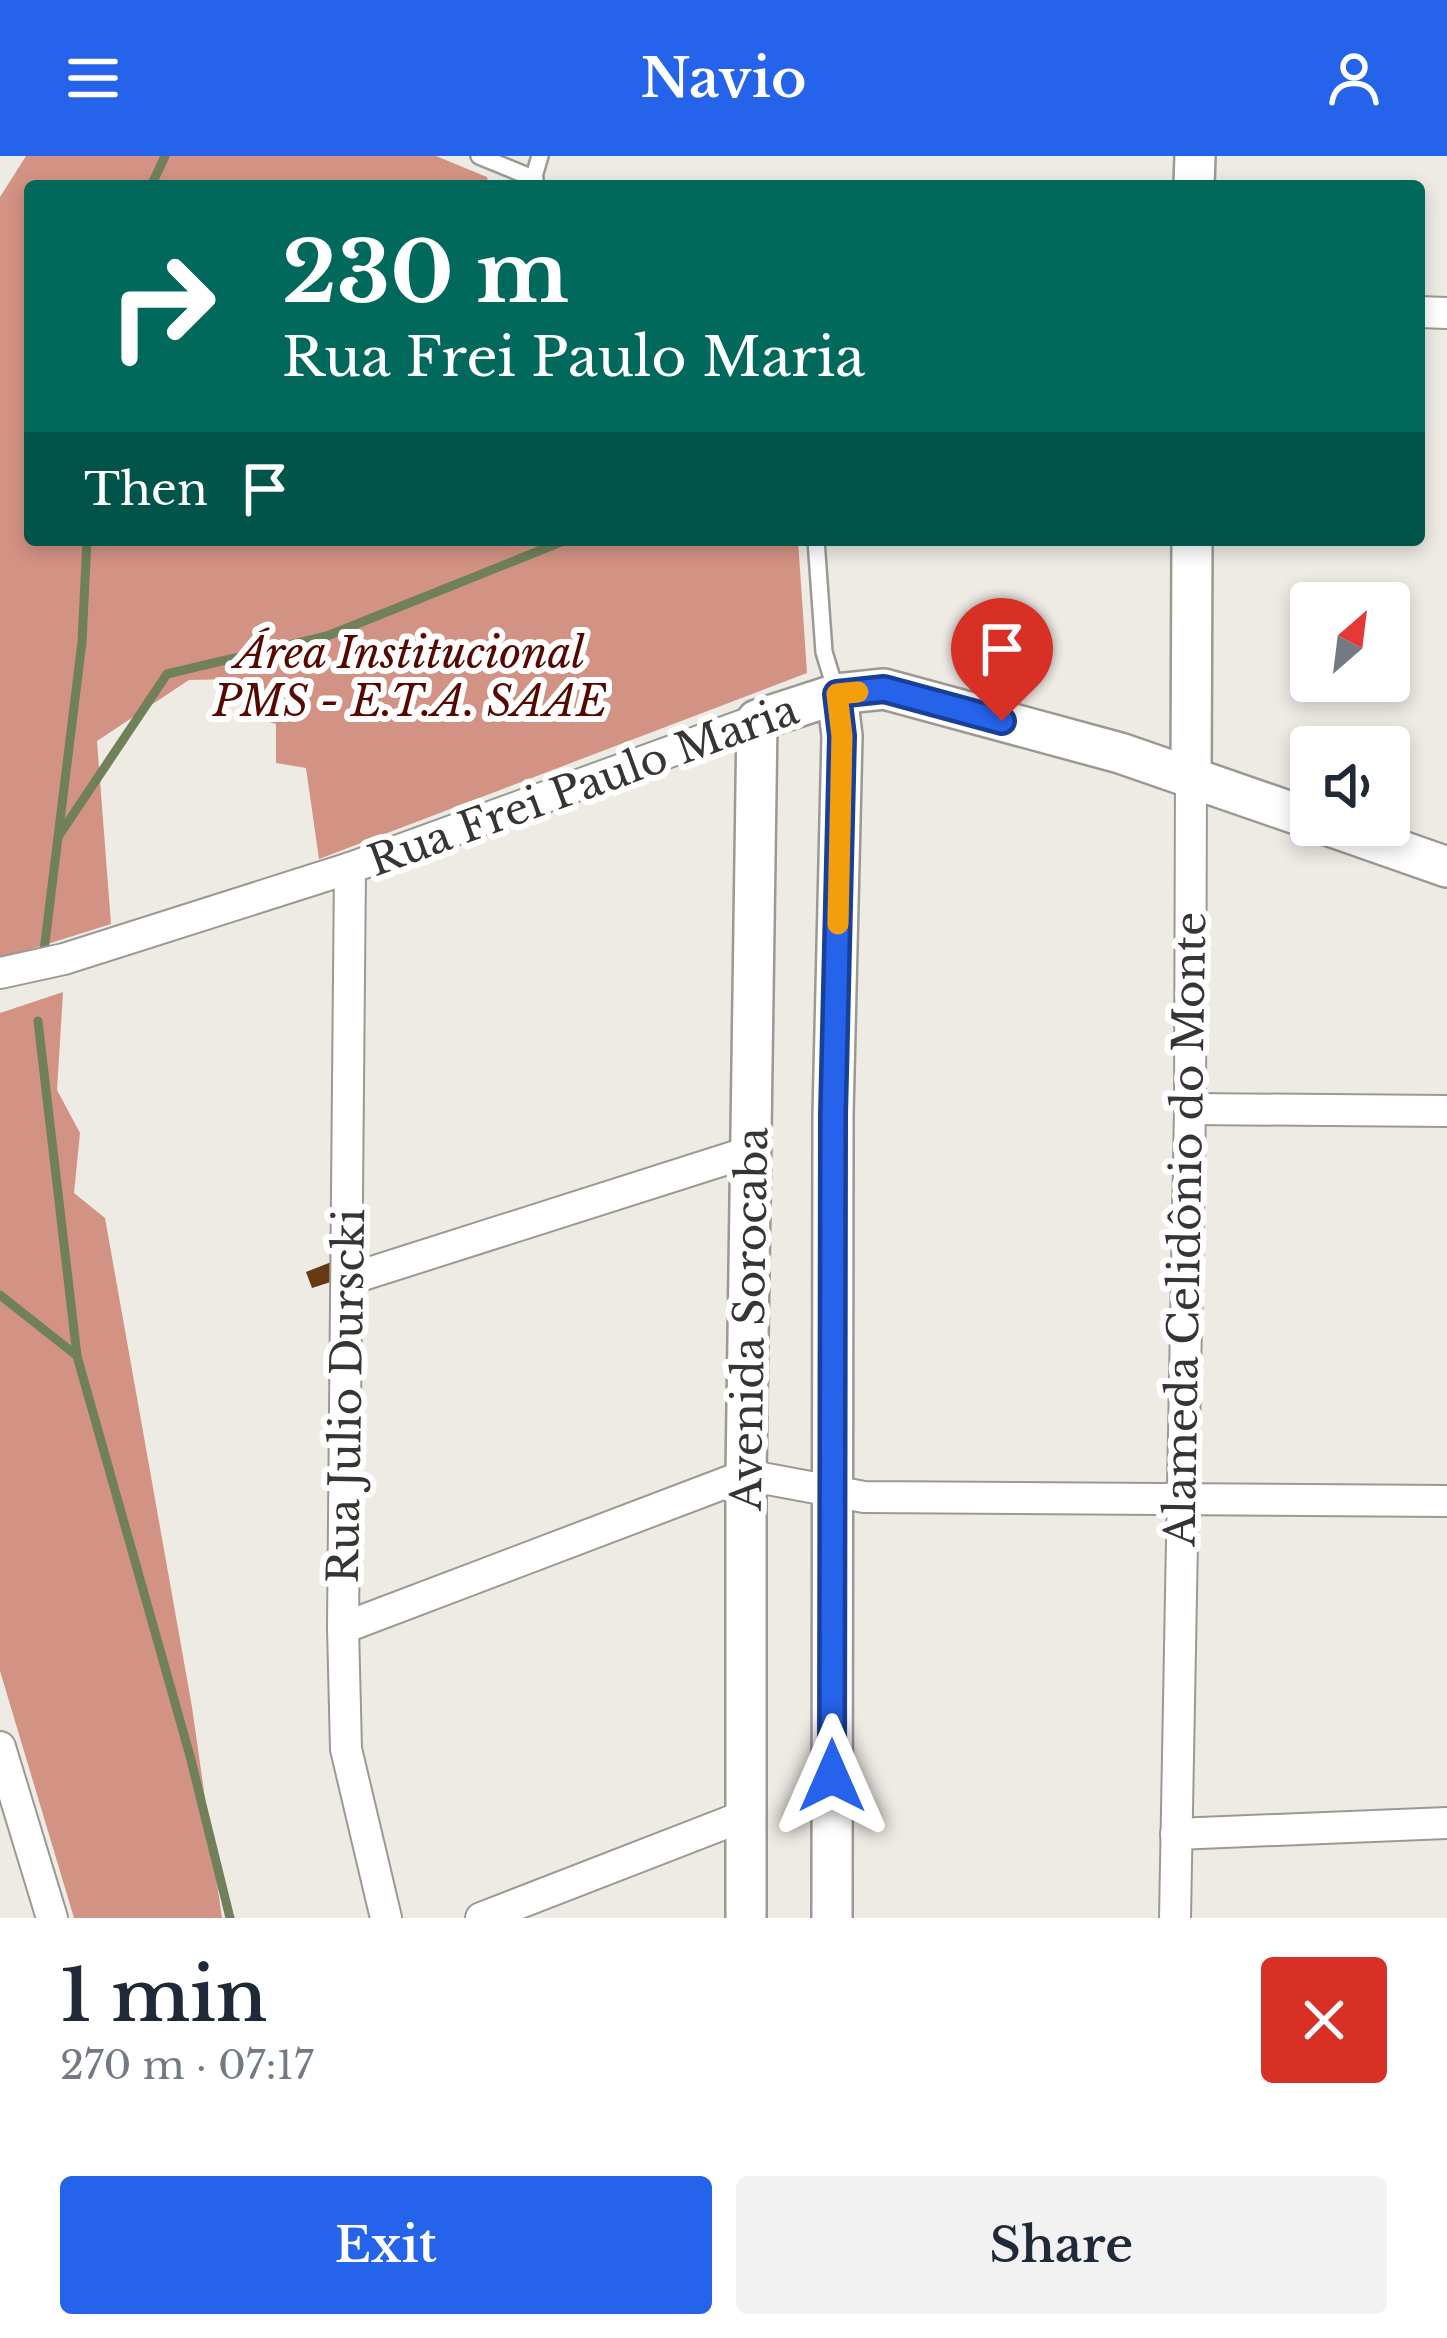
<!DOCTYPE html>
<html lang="en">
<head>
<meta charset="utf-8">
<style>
	:root { --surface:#fff; --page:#f2f2f3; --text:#1f2937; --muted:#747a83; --accent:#2563eb }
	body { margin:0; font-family:"Libre Baskerville",serif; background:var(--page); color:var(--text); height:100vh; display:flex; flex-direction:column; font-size:45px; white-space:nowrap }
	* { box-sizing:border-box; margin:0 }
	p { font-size:39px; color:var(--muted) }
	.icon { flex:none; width:66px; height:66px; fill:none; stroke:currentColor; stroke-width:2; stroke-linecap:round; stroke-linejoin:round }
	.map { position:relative; height:1762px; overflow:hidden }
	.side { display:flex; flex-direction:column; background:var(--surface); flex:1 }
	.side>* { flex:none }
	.top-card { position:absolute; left:24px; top:24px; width:1401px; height:366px; border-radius:12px; box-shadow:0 6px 18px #0003; background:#00695c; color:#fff; overflow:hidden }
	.needle { width:78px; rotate:28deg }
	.buttons { position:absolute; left:1290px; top:426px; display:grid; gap:24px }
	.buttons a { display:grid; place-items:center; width:120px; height:120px; border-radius:12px; background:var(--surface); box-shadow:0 6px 18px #0003; font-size:60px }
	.pin { position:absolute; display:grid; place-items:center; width:102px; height:102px; color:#fff; margin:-123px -51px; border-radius:50% 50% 50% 0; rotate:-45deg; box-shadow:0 0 12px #0007 }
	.pin .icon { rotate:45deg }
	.me { position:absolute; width:132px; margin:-66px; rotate:0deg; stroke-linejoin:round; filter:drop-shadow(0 0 9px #0008) }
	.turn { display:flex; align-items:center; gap:42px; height:252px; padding:0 60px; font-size:54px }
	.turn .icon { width:156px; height:156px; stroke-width:2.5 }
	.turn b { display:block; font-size:84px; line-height:102px }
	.then { display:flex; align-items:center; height:114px; padding:0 60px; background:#0003; gap:24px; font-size:45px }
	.round { display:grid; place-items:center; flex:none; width:126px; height:126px; border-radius:12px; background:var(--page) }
	.summary { display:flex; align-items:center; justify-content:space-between; height:204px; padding:0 60px }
	h1 { font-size:72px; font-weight:600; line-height:90px }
	.cta { display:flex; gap:24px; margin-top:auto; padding:24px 60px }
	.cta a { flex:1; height:138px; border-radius:12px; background:var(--accent); color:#fff; font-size:48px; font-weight:600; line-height:138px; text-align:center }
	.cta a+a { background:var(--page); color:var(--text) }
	header { display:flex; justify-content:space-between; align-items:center; height:156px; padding:0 60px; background:var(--accent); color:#fff; font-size:54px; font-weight:600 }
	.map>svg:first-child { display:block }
	.forest { fill:#d39384 }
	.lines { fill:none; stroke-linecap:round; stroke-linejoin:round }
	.stream { stroke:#70815a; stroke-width:9 }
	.building { fill:#663913 }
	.service-casing { stroke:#9c9994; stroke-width:20 }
	.minor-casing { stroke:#9c9994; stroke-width:34 }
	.tertiary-casing { stroke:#9c9994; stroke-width:44 }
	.service { stroke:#fff; stroke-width:15 }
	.minor { stroke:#fff; stroke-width:30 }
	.tertiary { stroke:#fff; stroke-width:39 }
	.route-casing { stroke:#184099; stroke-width:30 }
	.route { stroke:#2563eb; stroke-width:21 }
	.slow { stroke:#f59e0b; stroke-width:21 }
	.labels { text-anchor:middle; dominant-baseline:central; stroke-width:12; stroke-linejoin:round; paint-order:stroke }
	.park-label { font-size:42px; font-style:italic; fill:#550700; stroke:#fff }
	.street-label { font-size:42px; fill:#373533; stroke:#fff }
</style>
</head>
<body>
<header><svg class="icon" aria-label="menu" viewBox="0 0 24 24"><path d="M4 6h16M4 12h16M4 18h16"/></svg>Navio<svg class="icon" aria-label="person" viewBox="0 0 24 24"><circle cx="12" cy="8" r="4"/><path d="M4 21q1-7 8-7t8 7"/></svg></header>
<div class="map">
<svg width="1447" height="1762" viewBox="0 0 1447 1762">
	<rect width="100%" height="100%" fill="#eeebe5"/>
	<!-- forest -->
	<g class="forest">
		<path d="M26,0h410l51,21 2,9h-459v354h768l9,133 -488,186 -13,-91 -30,-5v-39l-33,-10 -9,-35 -45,1 -92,61 14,183 -111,35v-762z"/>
		<path d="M63,836l-6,98 23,43 -6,60 31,25 87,489 30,211h-148l-74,-247v-658z"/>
	</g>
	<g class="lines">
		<!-- stream -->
		<g class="stream">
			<path d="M151,30l14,-30"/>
			<path d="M58,681l109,-163 160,-38 239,-96"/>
			<path d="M44,795l38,-309 5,-102"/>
			<path d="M38,865l39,335 113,400 40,162"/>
			<path d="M0,1139l76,60"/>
		</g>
	</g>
	<!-- building -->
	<path class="building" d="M339,1103l1,20 -28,9 -6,-16z"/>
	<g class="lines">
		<defs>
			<g id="service">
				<path d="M479,0l56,23"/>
				<path d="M532,27l8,-27"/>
				<path d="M816,384l8,112 12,39"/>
			</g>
			<g id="minor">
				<path d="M1419,156l28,1"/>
				<path d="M350,712l-7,760 3,121 40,169"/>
				<path d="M0,817l64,-14 286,-91 407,-148"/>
				<path d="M1190,953l257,2"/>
				<path d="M347,1124l405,-129"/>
				<path d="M343,1472l403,-153 118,22 583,4"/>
				<path d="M0,1591l52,171"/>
				<path d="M1176,1678l271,-11"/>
				<path d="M481,1762l263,-102"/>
				<path d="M1175,1762l15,-809 1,-331"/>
			</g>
			<g id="tertiary">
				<path d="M1194,30l1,-30"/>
				<path d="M1191,622l1,-238"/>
				<path d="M1327,669l120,42"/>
				<path d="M746,1762v-443l11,-755 80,-26 47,-5 236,64 191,66"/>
				<path d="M832,1762l1,-803 9,-379 -5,-42"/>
			</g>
		</defs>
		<!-- service casing -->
		<use href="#service" class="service-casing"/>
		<!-- minor casing -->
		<use href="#minor" class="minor-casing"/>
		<!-- tertiary casing -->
		<use href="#tertiary" class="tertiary-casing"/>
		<!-- service -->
		<use href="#service" class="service"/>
		<!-- minor -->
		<use href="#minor" class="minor"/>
		<!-- tertiary -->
		<use href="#tertiary" class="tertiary"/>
	</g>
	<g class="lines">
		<defs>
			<path id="route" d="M832,1620l1,-661 9,-379 -5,-42 47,-5 118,32"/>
		</defs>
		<!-- route casing -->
		<use href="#route" class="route-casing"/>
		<!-- route -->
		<use href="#route" class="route"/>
		<!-- slow -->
		<path class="slow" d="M838,768l4,-188 -5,-42 21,-2"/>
	</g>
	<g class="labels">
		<!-- park labels -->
		<g class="park-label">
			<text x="410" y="497">Área Institucional<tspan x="410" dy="48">PMS - E.T.A. SAAE</tspan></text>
		</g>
		<!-- street labels -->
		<g class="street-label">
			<text transform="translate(583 629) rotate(-20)">Rua Frei Paulo Maria</text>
			<text transform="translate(1185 1073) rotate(-89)">Alameda Celidônio do Monte</text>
			<text transform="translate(749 1163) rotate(-89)">Avenida Sorocaba</text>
			<text transform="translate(346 1240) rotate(-89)">Rua Julio Durscki</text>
		</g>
	</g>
</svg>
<div class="buttons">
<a><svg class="needle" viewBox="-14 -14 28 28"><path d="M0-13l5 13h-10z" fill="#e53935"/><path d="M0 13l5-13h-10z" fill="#747a83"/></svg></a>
<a><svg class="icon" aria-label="sound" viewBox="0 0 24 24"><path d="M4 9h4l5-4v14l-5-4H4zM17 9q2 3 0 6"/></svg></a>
</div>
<div class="pin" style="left:1002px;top:565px;background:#d93025"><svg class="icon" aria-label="arrive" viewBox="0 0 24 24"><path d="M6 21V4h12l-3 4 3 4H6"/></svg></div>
<svg class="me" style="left:832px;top:1620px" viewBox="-20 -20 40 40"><path d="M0-17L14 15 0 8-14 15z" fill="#2563eb" stroke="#fff" stroke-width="4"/></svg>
<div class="top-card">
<div class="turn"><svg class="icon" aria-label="right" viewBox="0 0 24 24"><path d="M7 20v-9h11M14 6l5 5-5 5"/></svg><div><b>230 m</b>Rua Frei Paulo Maria</div></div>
<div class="then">Then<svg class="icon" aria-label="arrive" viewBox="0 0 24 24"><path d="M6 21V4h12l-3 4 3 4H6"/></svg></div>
</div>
</div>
<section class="side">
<div class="summary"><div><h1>1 min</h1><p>270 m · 07:17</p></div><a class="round" style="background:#d93025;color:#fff"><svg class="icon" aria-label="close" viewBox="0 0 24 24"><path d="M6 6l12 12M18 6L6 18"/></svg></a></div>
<div class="cta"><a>Exit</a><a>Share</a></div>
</section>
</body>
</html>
